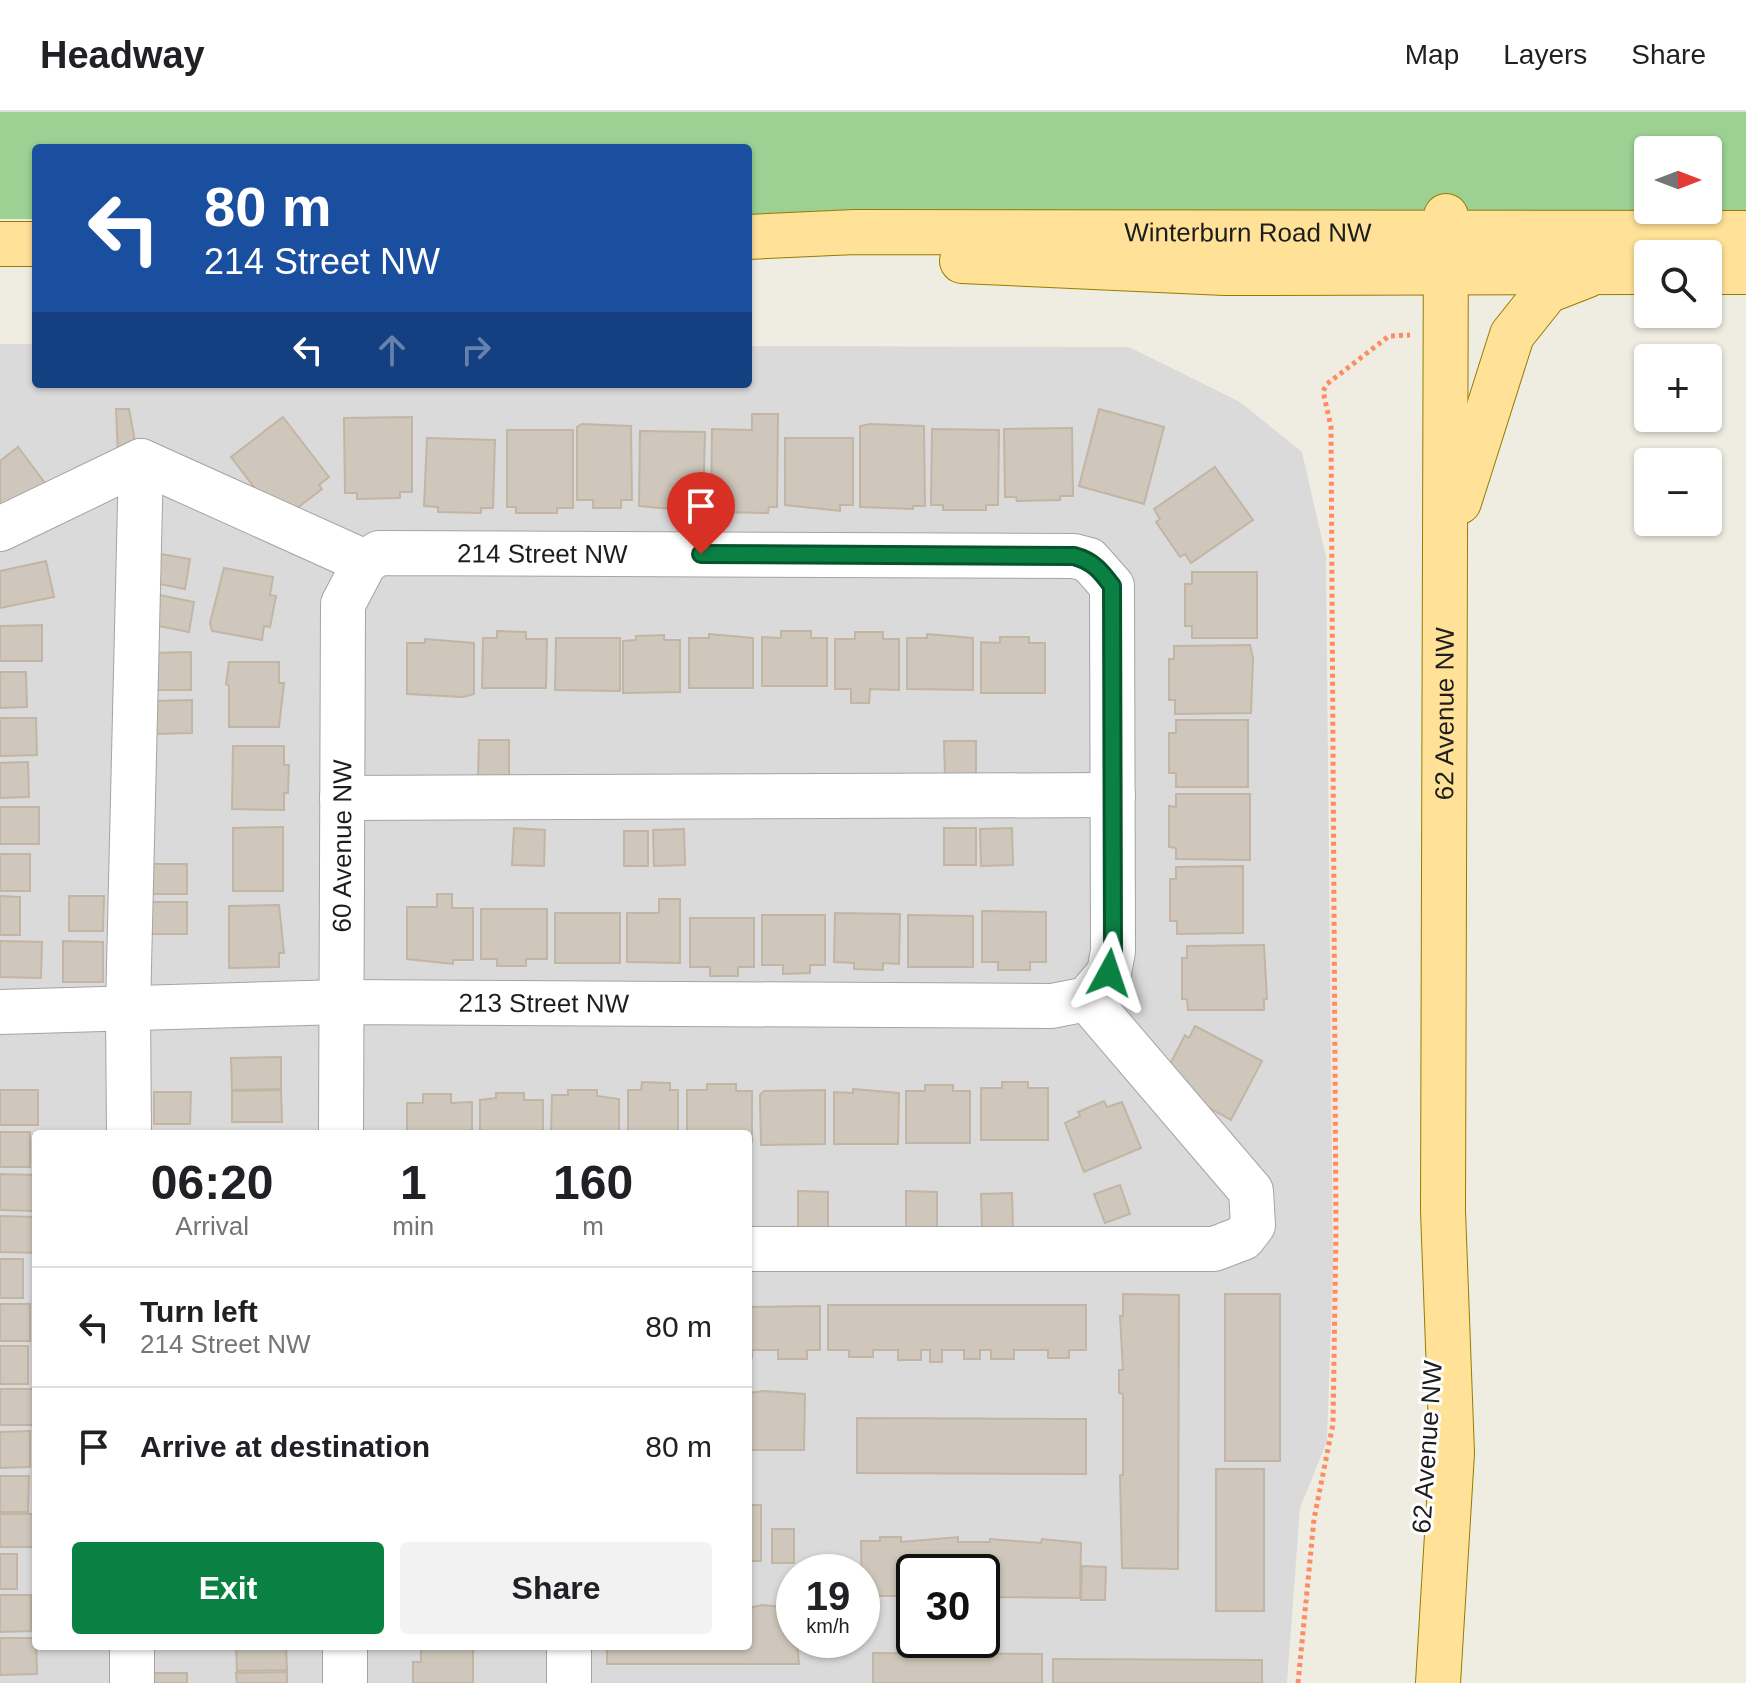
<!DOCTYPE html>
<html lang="en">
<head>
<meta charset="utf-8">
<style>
	:root { --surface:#fff; --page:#f2f2f2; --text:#202124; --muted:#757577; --line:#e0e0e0; --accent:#0b8043 }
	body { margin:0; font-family:Helvetica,sans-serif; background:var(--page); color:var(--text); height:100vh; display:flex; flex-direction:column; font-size:30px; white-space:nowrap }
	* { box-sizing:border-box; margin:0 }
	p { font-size:26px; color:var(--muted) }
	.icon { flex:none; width:44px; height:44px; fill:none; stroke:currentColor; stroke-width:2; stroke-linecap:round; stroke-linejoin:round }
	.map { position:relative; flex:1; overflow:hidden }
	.panel { position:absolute; left:32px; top:1018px; width:720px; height:520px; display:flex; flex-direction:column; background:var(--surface); border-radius:8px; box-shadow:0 2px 6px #0004 }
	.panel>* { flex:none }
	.banner { position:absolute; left:32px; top:32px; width:720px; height:244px; border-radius:8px; box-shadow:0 2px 6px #0004; background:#1a4fa0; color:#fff; overflow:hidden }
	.needle { width:52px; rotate:90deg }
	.tools { position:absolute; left:1634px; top:24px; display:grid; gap:16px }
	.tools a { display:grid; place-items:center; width:88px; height:88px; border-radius:8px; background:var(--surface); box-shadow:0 2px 6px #0004; font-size:40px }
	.speed { position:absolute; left:776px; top:1442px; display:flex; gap:16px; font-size:40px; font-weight:700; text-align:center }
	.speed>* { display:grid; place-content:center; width:104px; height:104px; border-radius:50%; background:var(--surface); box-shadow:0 2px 6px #0004; line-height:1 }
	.speed small { font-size:20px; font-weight:400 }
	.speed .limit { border:4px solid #111; border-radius:12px; background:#fff; color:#111 }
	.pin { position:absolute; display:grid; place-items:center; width:68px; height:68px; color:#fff; margin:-82px -34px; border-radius:50% 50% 50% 0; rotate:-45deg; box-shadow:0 0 8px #0007 }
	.pin .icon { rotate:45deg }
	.me { position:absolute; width:88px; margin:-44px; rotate:5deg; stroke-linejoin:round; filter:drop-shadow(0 0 6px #0008) }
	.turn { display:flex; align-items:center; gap:28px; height:168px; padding:0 40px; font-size:36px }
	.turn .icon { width:104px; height:104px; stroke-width:2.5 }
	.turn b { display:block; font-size:56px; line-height:68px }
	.lanes { display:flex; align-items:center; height:76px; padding:0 40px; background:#0003; justify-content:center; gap:40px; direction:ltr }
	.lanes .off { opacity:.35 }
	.eta { display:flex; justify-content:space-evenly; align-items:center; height:136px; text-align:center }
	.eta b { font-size:48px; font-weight:700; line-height:56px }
	.primary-button { display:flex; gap:16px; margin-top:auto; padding:16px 40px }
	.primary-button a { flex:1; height:92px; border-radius:8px; background:var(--accent); color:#fff; font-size:32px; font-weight:700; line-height:92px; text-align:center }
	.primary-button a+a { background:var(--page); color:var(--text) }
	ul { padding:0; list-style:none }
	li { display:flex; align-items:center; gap:24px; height:120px; padding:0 40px; border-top:2px solid var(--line) }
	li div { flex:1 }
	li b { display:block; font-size:30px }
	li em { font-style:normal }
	header { display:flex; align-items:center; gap:48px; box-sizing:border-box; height:112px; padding:0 40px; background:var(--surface); border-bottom:2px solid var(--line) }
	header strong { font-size:38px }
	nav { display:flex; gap:44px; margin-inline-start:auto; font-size:28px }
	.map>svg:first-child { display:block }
	.residential { fill:#dbdada; fill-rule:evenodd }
	.forest { fill:#9cd193; fill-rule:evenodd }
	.building { fill:#cfc7bb; stroke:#c2b5a3; stroke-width:2 }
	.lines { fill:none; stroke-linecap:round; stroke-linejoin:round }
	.minor-casing { stroke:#a4a4a4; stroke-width:46 }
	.major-casing { stroke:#967c00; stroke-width:46 }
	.path { stroke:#ff8b63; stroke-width:5; stroke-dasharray:4 4; stroke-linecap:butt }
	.minor { stroke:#fff; stroke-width:44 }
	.major { stroke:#ffe297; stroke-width:44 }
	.route-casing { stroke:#07532c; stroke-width:20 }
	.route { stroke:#0b8043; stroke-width:14 }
	.labels { text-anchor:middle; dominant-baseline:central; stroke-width:6; stroke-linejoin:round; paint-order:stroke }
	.street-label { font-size:26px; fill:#1d1d1d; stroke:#fff }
</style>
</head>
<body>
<header>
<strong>Headway</strong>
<nav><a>Map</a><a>Layers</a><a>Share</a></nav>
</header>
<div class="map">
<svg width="1746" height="1571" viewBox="0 0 1746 1571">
	<rect width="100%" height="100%" fill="#efede2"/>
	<!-- residential -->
	<path class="residential" d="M0,232h36v40h712v-38l381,1 111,55 62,50 24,105 7,709 -6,175 -27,67 -13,175h-1287zM36,1022h712v512h-712zM794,1460h68v68h-68zM914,1460h68v68h-68z"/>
	<!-- forest -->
	<path class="forest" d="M0,0h1746v102l-998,3v-69h-712v71h-36zM1648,38h60v60h-60z"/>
	<!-- building -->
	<g class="building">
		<path d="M116,297h13l6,33 -17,12z"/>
		<path d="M1099,297l65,18 -20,77 -65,-18z"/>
		<path d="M752,302h26l-1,93h-8l-1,6 -42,-1v-5l-15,-1 1,-77 40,1z"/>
		<path d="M283,305l46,60 -10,8 3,4 -34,26 -11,2 -46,-60z"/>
		<path d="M412,305v75h-12v6l-43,1v-6h-12l-1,-75z"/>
		<path d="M582,312l49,2 1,74h-11v8h-28v-8h-16v-73z"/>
		<path d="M870,312l54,2 1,80h-12v3l-53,-2v-81z"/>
		<path d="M1072,316l1,68h-13v4l-43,1 -1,-4h-11l-1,-68z"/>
		<path d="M932,317l67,1 -1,75h-12v5h-43v-5h-12z"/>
		<path d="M507,318h66v78h-16v5h-41v-6h-9z"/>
		<path d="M640,319l65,1 -2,76 -9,-1v4l-55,-5z"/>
		<path d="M427,326l68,2 -2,68h-12v5l-43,-1v-5l-14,-1z"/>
		<path d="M785,326h68v67h-13v6l-55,-6z"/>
		<path d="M18,335l27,36 -45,34v-56z"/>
		<path d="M1215,355l38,53 -62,43 -6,-9 -5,3 -24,-35 4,-3 -6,-10z"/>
		<path d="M155,441l35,6 -5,30 -36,-7z"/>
		<path d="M46,449l8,36 -54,11v-37z"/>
		<path d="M224,456l49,9 -3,18 6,1 -6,31 -6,-1 -2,14 -50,-9 -2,-8z"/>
		<path d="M1192,460h65v66h-65v-12h-7v-42h7z"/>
		<path d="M155,482l39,8 -5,30 -40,-8z"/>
		<path d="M42,513v36h-42v-35z"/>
		<path d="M497,519l29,1v7h21l-1,49h-64l1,-50h14z"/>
		<path d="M781,519h30v7h16v48h-65v-49l19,1z"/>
		<path d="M855,520h28v7h16v51l-29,-1 -1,14h-18v-14h-16v-50h20z"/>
		<path d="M709,522l44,4v50h-64v-50h20z"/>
		<path d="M927,522l46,4v52l-66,-1v-51h20z"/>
		<path d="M664,523v5h16v52l-57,1v-52l13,-1v-4z"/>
		<path d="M1000,525h29v6h16v50h-64v-51l19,1z"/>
		<path d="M556,526h64v53l-65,-1z"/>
		<path d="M425,527l49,4v51l-11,3 -56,-3v-51h18z"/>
		<path d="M1250,533l3,13 -2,55 -76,1v-14h-6v-41h5v-13z"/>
		<path d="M191,540v38h-38v-37z"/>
		<path d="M229,550h50v21h5l-5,44h-50v-41l-3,-2z"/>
		<path d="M0,560h26l1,35 -27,1z"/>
		<path d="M192,588v33l-38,1v-33z"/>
		<path d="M0,606h36l1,37 -37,1z"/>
		<path d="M1176,608h72v67h-72v-14h-7v-40h7z"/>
		<path d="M479,628h30v37h-31z"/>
		<path d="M944,629h32v37h-31z"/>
		<path d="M233,634h51v19h5l-1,28h-4v17l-52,-1z"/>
		<path d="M28,650l1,35 -29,1v-35z"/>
		<path d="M1176,682h74v66l-74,-1v-11l-7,-1v-41l7,1z"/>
		<rect x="0" y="695" width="39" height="37"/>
		<path d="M283,715v64h-50v-63z"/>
		<path d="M514,716l31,2 -1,36 -32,-1z"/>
		<rect x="944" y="716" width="32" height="37"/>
		<path d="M1012,716l1,37 -32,1 -1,-37z"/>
		<path d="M684,717l1,36 -31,1 -1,-36z"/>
		<rect x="624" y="719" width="24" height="35"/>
		<rect x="0" y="742" width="30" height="37"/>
		<rect x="151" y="752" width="36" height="30"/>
		<path d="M1243,754v67l-66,1v-13h-7v-42h6v-12z"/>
		<path d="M437,782h15v14h21v52h-20v4l-46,-5v-52h30z"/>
		<path d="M0,784l20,1v38h-20z"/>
		<path d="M69,784h35l-1,35h-34z"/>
		<path d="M659,787h21v64l-53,-1v-49h32z"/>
		<rect x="150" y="790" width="37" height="32"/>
		<path d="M279,793l5,48h-5v14l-50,1v-62z"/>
		<path d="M481,797h66v50h-21v7h-29v-7h-16z"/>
		<path d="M982,799l64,1v50h-16v8h-32v-8h-16z"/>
		<rect x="555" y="801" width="65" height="50"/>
		<path d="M835,801l65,1 -1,50 -16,-1v7l-29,-1v-6l-20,-1z"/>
		<path d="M762,803h63v50h-15v8l-27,1v-9h-21z"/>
		<path d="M908,803l65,1v51h-65z"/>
		<path d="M690,806h64v49h-16v9h-28v-9h-20z"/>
		<path d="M0,829l42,1 -1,36 -41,-1z"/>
		<path d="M63,829l40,1v40h-40z"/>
		<path d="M1264,833l3,54h-3v11h-76l-1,-11h-5v-41h5v-12z"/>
		<path d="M1195,914l67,35 -31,59 -66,-36 2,-14 18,-35 4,3z"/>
		<path d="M281,945v32l-49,1 -1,-32z"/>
		<path d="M642,970l28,1v7h8v44h-50v-44h13z"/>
		<path d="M1002,970h26v6h20v52h-67v-52h21z"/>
		<path d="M707,972h29v7h16v51h-4v-8h-61v-44h20z"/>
		<path d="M925,973h28v6h17v52h-64v-52h19z"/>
		<path d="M853,977l46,4 -1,51h-64v-52l19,1z"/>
		<rect x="0" y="978" width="38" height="35"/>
		<path d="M281,978l1,32h-50v-31z"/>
		<path d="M568,978h29v6l22,3v35h-68l1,-39h16z"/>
		<path d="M825,978v54l-64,1 -1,-50 4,-4z"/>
		<path d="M154,980h37l-1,32h-36z"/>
		<path d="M496,981h28v7h19v34h-63v-34l16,-2z"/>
		<path d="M423,982h28v9l21,-1v32h-65v-31h16z"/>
		<path d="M1104,989l3,6 15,-5 19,46 -57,24 -19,-49 15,-7 -2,-4z"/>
		<rect x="0" y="1020" width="30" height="35"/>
		<path d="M0,1062l36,1v36l-36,-1z"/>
		<path d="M1120,1073l10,29 -25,9 -11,-29z"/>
		<path d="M798,1079l30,1v37l-30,-1z"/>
		<path d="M906,1079l31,1v37h-31z"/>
		<path d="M1012,1081l1,36h-31l-1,-35z"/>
		<path d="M0,1104l36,1v36l-36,-1z"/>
		<rect x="0" y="1147" width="23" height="39"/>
		<path d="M1123,1182l56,1 -1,274 -56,-1 -2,-93h3v-81l-4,-1v-23h4l-3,-54h3z"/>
		<rect x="1225" y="1182" width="55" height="167"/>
		<rect x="0" y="1192" width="30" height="37"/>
		<path d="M828,1193h258v45h-17v8h-21v-8h-34v9h-23v-9h-11v9h-16v-9h-22v12h-12v-12h-9v10h-23v-10h-25v7h-24v-7h-21z"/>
		<path d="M820,1194v44h-13v9h-29v-9h-26v8h-4v-51z"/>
		<rect x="0" y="1234" width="28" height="38"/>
		<rect x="0" y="1277" width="36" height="36"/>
		<path d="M764,1279l41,3 -1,56h-56v-57z"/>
		<path d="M857,1306l229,1v55l-229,-1z"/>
		<path d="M30,1319v36l-30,1v-36z"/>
		<rect x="1216" y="1357" width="48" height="142"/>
		<path d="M0,1364h29l-1,36h-28z"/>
		<rect x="748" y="1393" width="13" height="56"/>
		<rect x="0" y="1402" width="36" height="33"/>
		<rect x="772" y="1417" width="22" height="34"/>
		<path d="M880,1425h21v5l57,-5v5h32v-3l51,4 1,-4 39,4 -1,55 -98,-1v-25h-68v24h-52l-1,-55h19z"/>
		<rect x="0" y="1442" width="17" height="35"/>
		<path d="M1082,1454l24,1 -1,33h-24z"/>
		<path d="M0,1483h31v36l-31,1z"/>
		<path d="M762,1493l32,3 5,56h-192v-18h141v-38z"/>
		<path d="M0,1526h36l1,36 -37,1z"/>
		<path d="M236,1534h50l1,24 -50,1z"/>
		<path d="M421,1534h52v37h-60v-21h8z"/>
		<path d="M873,1541l169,1v29h-169z"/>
		<path d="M1053,1547l209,1v23h-209z"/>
		<path d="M287,1560v11h-50l-1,-10z"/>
		<rect x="150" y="1561" width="37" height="10"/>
	</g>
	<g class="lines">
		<defs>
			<g id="minor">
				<path d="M0,417l141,-68 224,101"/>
				<path id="s1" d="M365,450l14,-9 695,3 15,4 23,26 1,365 -4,22 -22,26"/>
				<path d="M342,686l771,-3"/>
				<path id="s2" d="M0,900l341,-10 711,4 35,-7"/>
				<path d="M129,1022l-1,-125 13,-548"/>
				<path id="s3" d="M341,1022l2,-530 22,-42"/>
				<path d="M748,1137h466l29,-11 10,-13 -2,-34 -164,-192"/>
				<path d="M132,1534v37"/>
				<path d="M345,1534v37"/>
				<path d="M569,1534v37"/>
			</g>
			<g id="major">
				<path id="s4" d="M748,125l107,-5 891,1"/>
				<path d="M0,132h36"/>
				<path d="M962,149l263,12 423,-1"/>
				<path d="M1708,160h38"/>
				<path d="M1459,390l53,-167 35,-44 41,-16"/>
				<path id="s5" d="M1438,1571l14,-230 -9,-242 3,-995"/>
			</g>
		</defs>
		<!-- minor casing -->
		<use href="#minor" class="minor-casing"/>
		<!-- major casing -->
		<use href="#major" class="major-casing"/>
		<!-- path -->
		<path class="path" d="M1298,1571l16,-164 19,-95 3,-194 -5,-803 -8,-36 4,-7 62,-48 21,-1"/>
		<!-- minor -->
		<use href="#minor" class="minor"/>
		<!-- major -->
		<use href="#major" class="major"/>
	</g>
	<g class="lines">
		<defs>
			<path id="route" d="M701,442l373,2c19,5 27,15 38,30l1,365 -4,22"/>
		</defs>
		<!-- route casing -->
		<use href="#route" class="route-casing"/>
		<!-- route -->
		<use href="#route" class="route"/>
	</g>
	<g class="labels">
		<!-- street labels -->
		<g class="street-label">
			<text stroke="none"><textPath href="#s4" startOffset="500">Winterburn Road NW</textPath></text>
			<text stroke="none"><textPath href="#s1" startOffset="180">214 Street NW</textPath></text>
			<text stroke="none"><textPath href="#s5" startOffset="970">62 Avenue NW</textPath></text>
			<text stroke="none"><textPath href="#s3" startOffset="288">60 Avenue NW</textPath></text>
			<text stroke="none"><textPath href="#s2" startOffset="544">213 Street NW</textPath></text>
			<text transform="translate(1427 1335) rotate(-86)">62 Avenue NW</text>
		</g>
	</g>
</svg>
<div class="tools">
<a><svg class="needle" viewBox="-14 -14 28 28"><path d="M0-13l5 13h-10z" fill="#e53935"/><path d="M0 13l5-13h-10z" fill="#757577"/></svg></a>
<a><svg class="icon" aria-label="search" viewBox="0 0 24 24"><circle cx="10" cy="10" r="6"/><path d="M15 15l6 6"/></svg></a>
<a>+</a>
<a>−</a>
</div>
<div class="speed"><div>19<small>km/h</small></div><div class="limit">30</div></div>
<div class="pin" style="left:701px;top:442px;background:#d93025"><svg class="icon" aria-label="arrive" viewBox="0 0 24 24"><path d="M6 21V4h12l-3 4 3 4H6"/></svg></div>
<svg class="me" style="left:1109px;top:861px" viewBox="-20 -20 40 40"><path d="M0-17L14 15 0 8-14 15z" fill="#0b8043" stroke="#fff" stroke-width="4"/></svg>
<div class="banner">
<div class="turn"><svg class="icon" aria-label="left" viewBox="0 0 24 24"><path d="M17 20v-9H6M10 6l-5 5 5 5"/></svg><div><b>80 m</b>214 Street NW</div></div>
<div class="lanes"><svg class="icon" aria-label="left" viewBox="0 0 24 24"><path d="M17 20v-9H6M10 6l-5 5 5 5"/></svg><svg class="icon off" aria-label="ahead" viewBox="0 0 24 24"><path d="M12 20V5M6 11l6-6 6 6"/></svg><svg class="icon off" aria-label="right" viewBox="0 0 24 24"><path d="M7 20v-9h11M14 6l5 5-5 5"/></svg></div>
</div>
<section class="panel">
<div class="eta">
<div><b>06:20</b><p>Arrival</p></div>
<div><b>1</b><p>min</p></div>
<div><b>160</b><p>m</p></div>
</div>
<ul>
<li><svg class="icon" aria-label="left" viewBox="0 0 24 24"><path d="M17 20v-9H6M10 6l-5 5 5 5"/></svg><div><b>Turn left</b><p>214 Street NW</p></div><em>80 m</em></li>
<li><svg class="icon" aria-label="arrive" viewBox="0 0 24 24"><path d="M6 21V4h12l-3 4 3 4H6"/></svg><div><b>Arrive at destination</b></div><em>80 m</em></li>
</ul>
<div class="primary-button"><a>Exit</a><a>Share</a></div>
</section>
</div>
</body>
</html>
